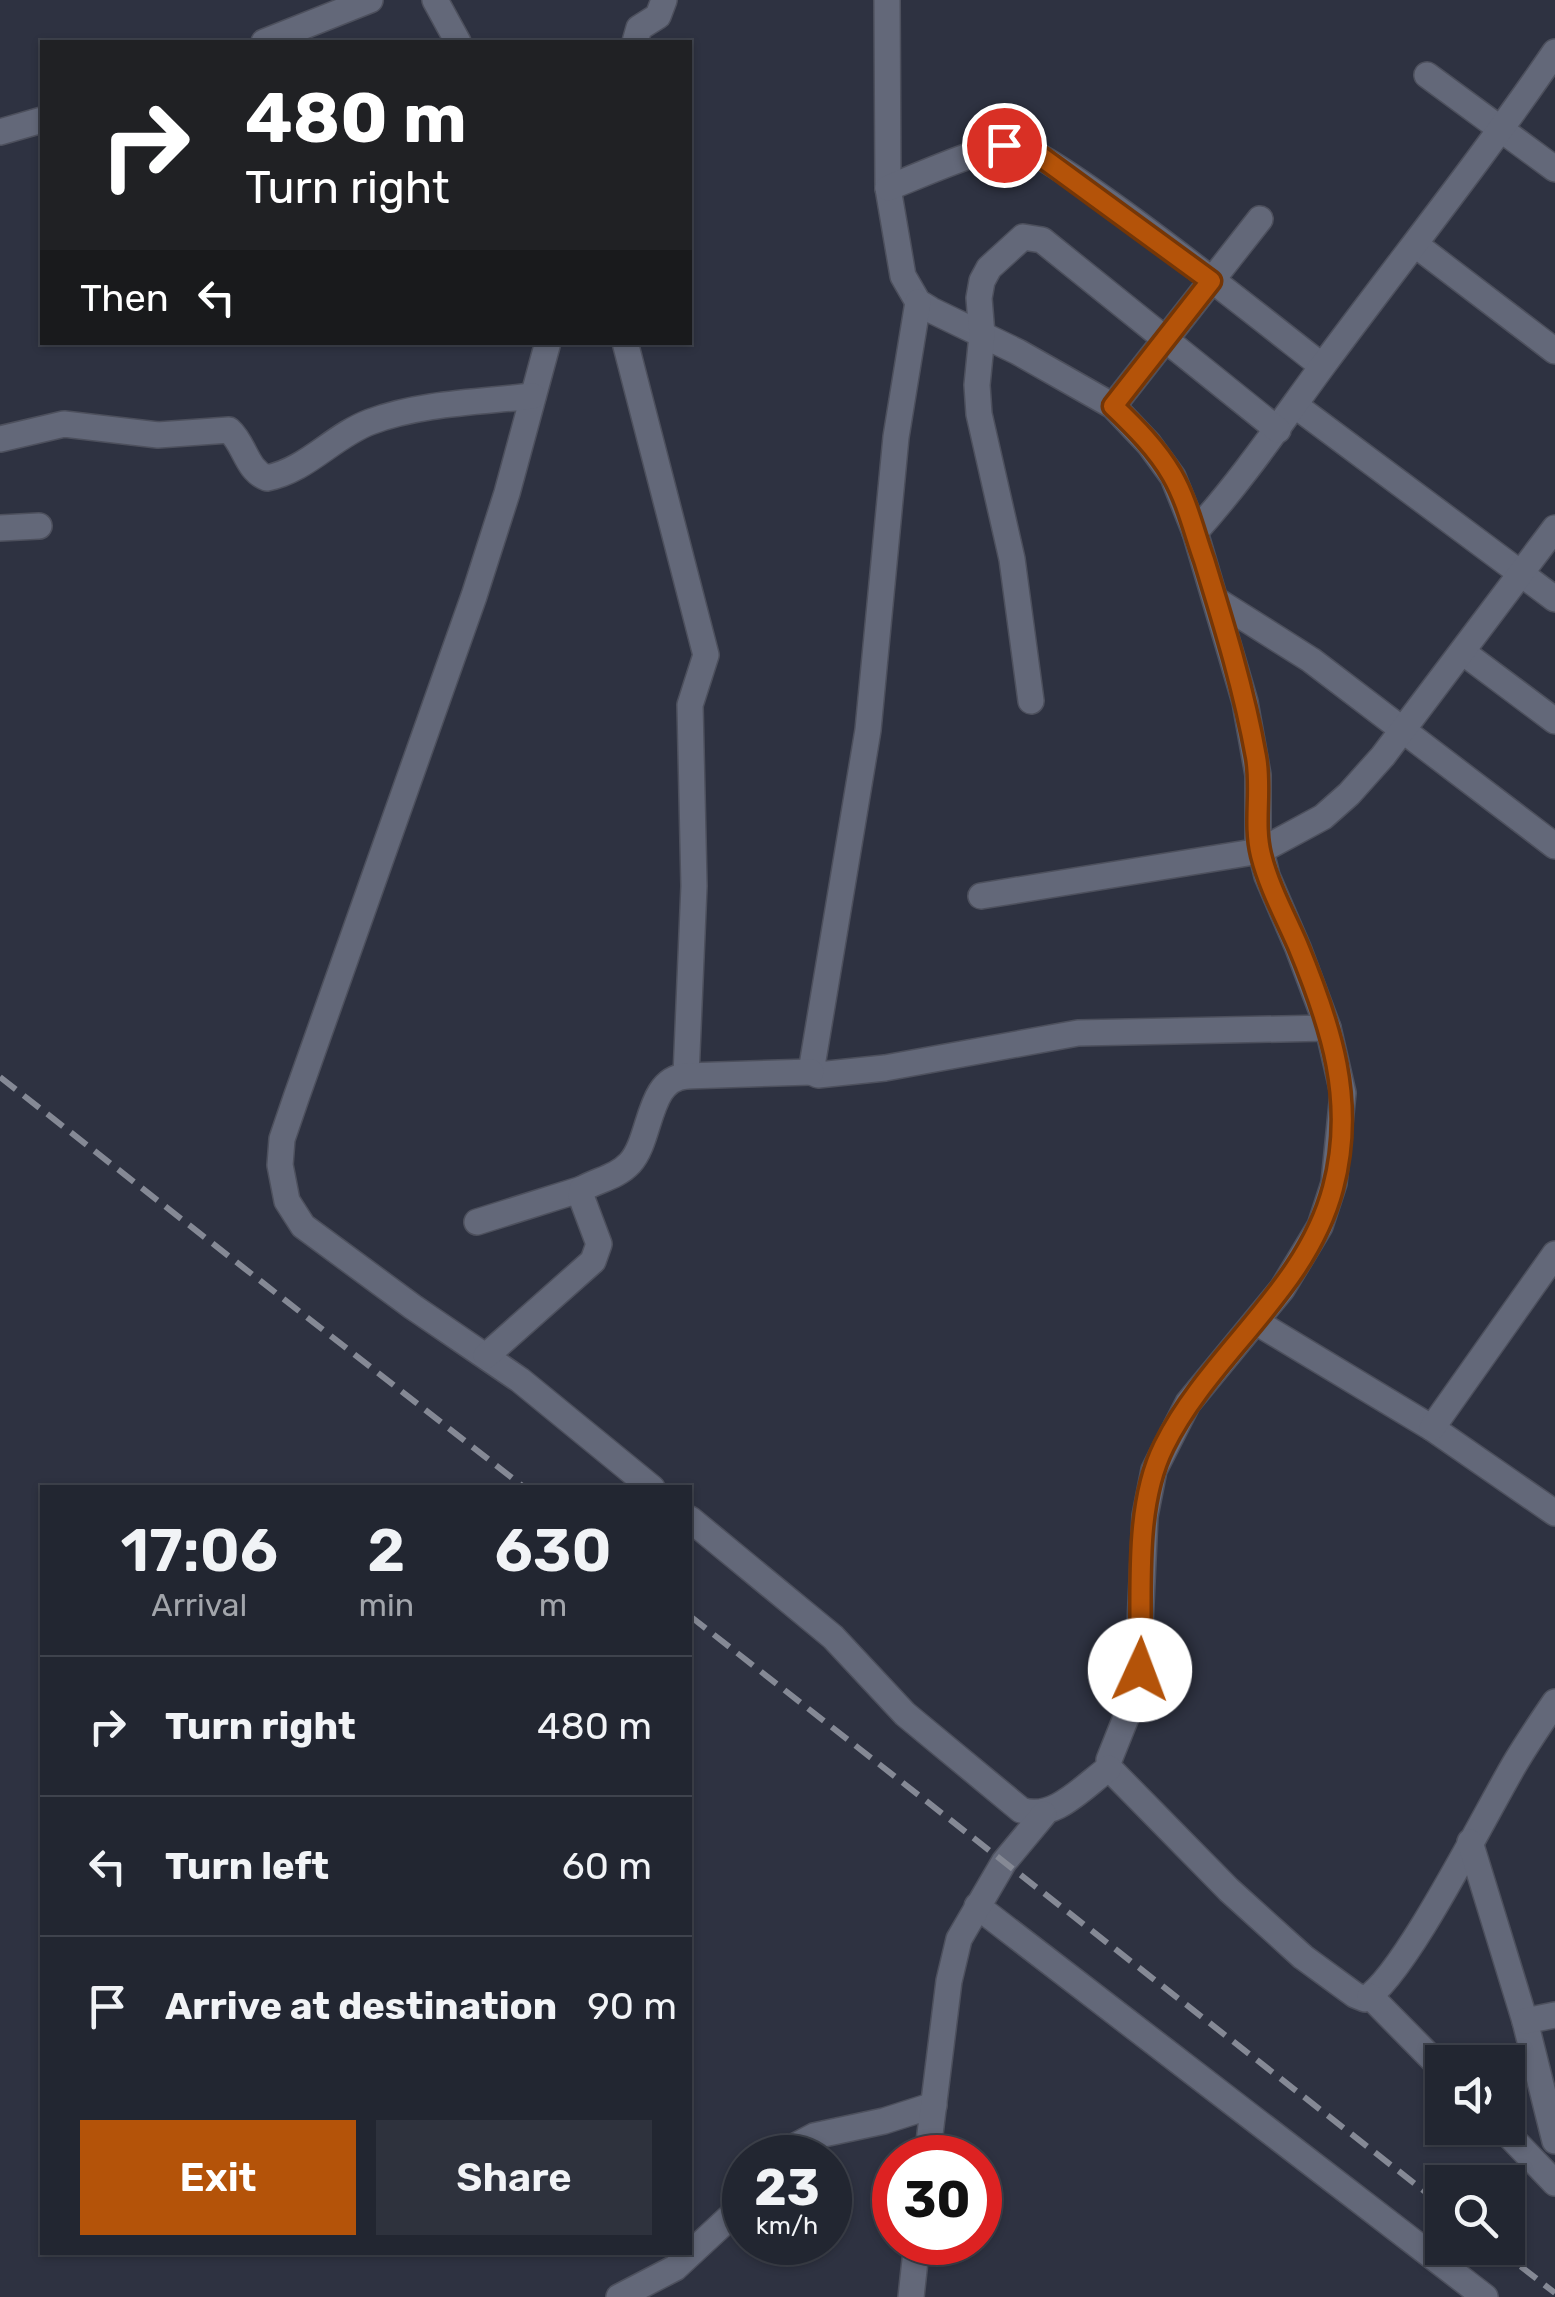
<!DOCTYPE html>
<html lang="en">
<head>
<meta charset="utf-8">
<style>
	:root { --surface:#222631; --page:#2e323d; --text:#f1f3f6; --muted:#a2a5ab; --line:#3f434d; --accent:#b45309 }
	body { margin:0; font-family:Rubik,sans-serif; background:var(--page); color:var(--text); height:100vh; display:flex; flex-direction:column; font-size:38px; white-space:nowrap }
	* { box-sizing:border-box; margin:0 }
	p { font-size:32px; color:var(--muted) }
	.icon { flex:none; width:55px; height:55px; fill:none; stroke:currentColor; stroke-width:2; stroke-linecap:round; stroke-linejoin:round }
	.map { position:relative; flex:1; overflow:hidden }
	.side { position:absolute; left:40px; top:1485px; width:652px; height:770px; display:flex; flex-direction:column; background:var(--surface); border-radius:0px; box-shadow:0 2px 8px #0004,0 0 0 2px var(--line) }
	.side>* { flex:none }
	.guide { position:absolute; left:40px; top:40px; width:652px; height:305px; border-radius:0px; box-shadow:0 2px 8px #0004,0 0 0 2px var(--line); background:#202124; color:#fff; overflow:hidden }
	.tools { position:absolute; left:1425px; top:2045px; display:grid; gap:20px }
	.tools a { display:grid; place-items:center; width:100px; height:100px; border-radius:0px; background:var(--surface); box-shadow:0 2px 8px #0004,0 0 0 2px var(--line); font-size:50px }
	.speed { position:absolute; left:722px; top:2135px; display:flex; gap:20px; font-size:50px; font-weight:700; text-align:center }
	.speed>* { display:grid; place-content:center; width:130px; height:130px; border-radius:50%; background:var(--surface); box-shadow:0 2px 8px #0004,0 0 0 2px var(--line); line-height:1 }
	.speed small { font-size:25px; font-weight:400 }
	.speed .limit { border:15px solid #d22; background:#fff; color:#111 }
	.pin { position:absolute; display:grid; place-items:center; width:85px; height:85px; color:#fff; margin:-42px; border:5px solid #fff; border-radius:50%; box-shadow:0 2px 10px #0007 }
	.me { position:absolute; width:110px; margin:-55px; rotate:2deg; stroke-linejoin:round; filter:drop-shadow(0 0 8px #0008) }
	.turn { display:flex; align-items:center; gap:35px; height:210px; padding:0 40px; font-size:45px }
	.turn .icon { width:130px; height:130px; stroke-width:2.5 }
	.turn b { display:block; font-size:70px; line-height:85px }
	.then { display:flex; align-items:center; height:95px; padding:0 40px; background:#0003; gap:20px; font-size:38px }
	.eta { display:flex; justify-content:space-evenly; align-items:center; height:170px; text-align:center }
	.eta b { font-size:60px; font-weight:600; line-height:70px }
	.primary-button { display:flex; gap:20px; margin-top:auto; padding:20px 40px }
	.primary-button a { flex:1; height:115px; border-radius:0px; background:var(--accent); color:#fff; font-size:40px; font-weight:600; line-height:115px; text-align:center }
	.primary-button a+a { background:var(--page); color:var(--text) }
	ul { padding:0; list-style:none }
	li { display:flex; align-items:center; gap:30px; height:140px; padding:0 40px; border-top:2px solid var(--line) }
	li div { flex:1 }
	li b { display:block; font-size:38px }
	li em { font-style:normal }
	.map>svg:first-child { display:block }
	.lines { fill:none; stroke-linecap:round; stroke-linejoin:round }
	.minor-casing { stroke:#4d505d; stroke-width:28 }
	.minor { stroke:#636879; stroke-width:25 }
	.rail { stroke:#858995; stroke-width:6; stroke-dasharray:20 10; stroke-linecap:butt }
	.route-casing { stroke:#753606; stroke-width:25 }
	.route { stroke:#b45309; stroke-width:18 }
</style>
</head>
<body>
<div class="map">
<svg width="1555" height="2297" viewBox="0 0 1555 2297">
	<rect width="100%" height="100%" fill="#2e3241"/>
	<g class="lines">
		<defs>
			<g id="minor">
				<path d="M435,0l23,42"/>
				<path d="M887,0l1,188 15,88 15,26 13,8 87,42 95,54 36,38 24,33 22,55 50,170 13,73v65l9,36 31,72 30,80 15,65 -9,90 -14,43 -38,63 -94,114 -34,67 -9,46 -8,174 -28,70v8l120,122 74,67 52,38 10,4c40,-23 123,-191 152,-239 12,-20 25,-39 38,-58"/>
				<path d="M264,42l106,-42"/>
				<path d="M635,42l4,-14 19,-12 6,-16"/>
				<path d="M1427,75l128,94"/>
				<path d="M0,132l42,-12"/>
				<path d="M888,188c25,-10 100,-43 123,-43 36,0 267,187 311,221"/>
				<path d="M1416,245l139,106"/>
				<path d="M918,302l-22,135 -28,293 -57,342 7,3 67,-7 193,-35 250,-5"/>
				<path d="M548,342l-41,151 -33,103 -178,502 -14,41 -2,26 7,36 16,25 110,81 107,73 132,108"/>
				<path d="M625,342l81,313 -16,50 4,181 -8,190"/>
				<path d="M1113,406l147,-187"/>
				<path d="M1296,406l259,193"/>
				<path d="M0,439l64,-15 94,11 71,-5c16,14 17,40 38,48 40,-8 66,-42 103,-56 50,-19 110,-20 163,-26"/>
				<path d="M0,528l39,-2"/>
				<path d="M1195,532c48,-53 87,-111 129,-168 77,-104 158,-205 231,-312"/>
				<path d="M1216,600l95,60 244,186"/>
				<path d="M1464,653l91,68"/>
				<path d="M1031,701l-19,-142 -33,-145 -2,-29 5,-50 -3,-37 3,-17 7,-13 34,-31 19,3 236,190"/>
				<path d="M981,896l279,-45 63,-34 26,-23 34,-38 172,-228"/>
				<path d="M477,1222l105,-33"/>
				<path d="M1256,1322l176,106 123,85"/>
				<path d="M486,1356l107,-95 6,-17 -18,-48 1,-7c16,-9 35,-12 48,-26 22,-24 17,-84 56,-87l125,-4"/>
				<path d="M1432,1428l123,-174"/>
				<path d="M690,1519l143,118 72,77 116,96c32,12 63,-24 88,-42"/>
				<path d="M1470,1842l55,179 30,120"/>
				<path d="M977,1906l508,391"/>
				<path d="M1370,1996l72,73"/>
				<path d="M1525,2021l30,-6"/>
				<path d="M1502,2128l53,55"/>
				<path d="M786,2158l11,-13 17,-9 70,-15 50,-16"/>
				<path d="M927,2158l22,-177 10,-42 45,-77 40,-48"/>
				<path d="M619,2297l56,-29 70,-65"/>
				<path d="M911,2297l6,-55"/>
			</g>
		</defs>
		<!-- minor casing -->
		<use href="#minor" class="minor-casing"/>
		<!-- minor -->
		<use href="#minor" class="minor"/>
		<!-- rail -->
		<g class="rail">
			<path d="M0,1077l525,411"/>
			<path d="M690,1616l752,589"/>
			<path d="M1497,2248l58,45"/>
		</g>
	</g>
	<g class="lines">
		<defs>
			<path id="route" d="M1004,145l17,1 19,10 171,125 -98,125c22,21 44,43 59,69 15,26 22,57 32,85 20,65 40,130 52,197 6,33 -3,66 5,98 8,32 24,61 37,91 33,80 58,155 35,242 -27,103 -123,165 -169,258 -32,64 -21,154 -24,224"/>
		</defs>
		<!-- route casing -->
		<use href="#route" class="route-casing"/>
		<!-- route -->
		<use href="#route" class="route"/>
	</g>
</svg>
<div class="tools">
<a><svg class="icon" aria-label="sound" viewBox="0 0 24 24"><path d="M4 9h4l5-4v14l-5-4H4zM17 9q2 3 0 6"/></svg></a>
<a><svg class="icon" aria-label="search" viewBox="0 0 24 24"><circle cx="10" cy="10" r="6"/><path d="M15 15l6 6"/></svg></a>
</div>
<div class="speed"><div>23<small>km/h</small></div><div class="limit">30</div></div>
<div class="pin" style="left:1004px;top:145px;background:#d93025"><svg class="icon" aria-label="arrive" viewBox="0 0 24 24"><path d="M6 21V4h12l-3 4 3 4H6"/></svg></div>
<svg class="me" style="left:1140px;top:1670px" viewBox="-20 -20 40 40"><circle r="19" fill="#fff"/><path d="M0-13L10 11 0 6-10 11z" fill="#b45309"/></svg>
<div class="guide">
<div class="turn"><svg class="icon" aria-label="right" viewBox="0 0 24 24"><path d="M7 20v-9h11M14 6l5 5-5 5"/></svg><div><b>480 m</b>Turn right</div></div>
<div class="then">Then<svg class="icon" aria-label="left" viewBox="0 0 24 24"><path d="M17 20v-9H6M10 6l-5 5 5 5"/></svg></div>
</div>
<section class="side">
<div class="eta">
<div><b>17:06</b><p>Arrival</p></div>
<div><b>2</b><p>min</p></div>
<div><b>630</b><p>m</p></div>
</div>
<ul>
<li><svg class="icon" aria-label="right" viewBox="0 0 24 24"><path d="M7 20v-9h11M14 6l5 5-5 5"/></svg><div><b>Turn right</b></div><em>480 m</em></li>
<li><svg class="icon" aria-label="left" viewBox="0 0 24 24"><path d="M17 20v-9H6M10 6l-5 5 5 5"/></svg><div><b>Turn left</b></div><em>60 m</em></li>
<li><svg class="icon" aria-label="arrive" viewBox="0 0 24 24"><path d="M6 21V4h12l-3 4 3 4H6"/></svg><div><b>Arrive at destination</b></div><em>90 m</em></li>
</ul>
<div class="primary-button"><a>Exit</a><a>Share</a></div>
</section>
</div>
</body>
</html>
